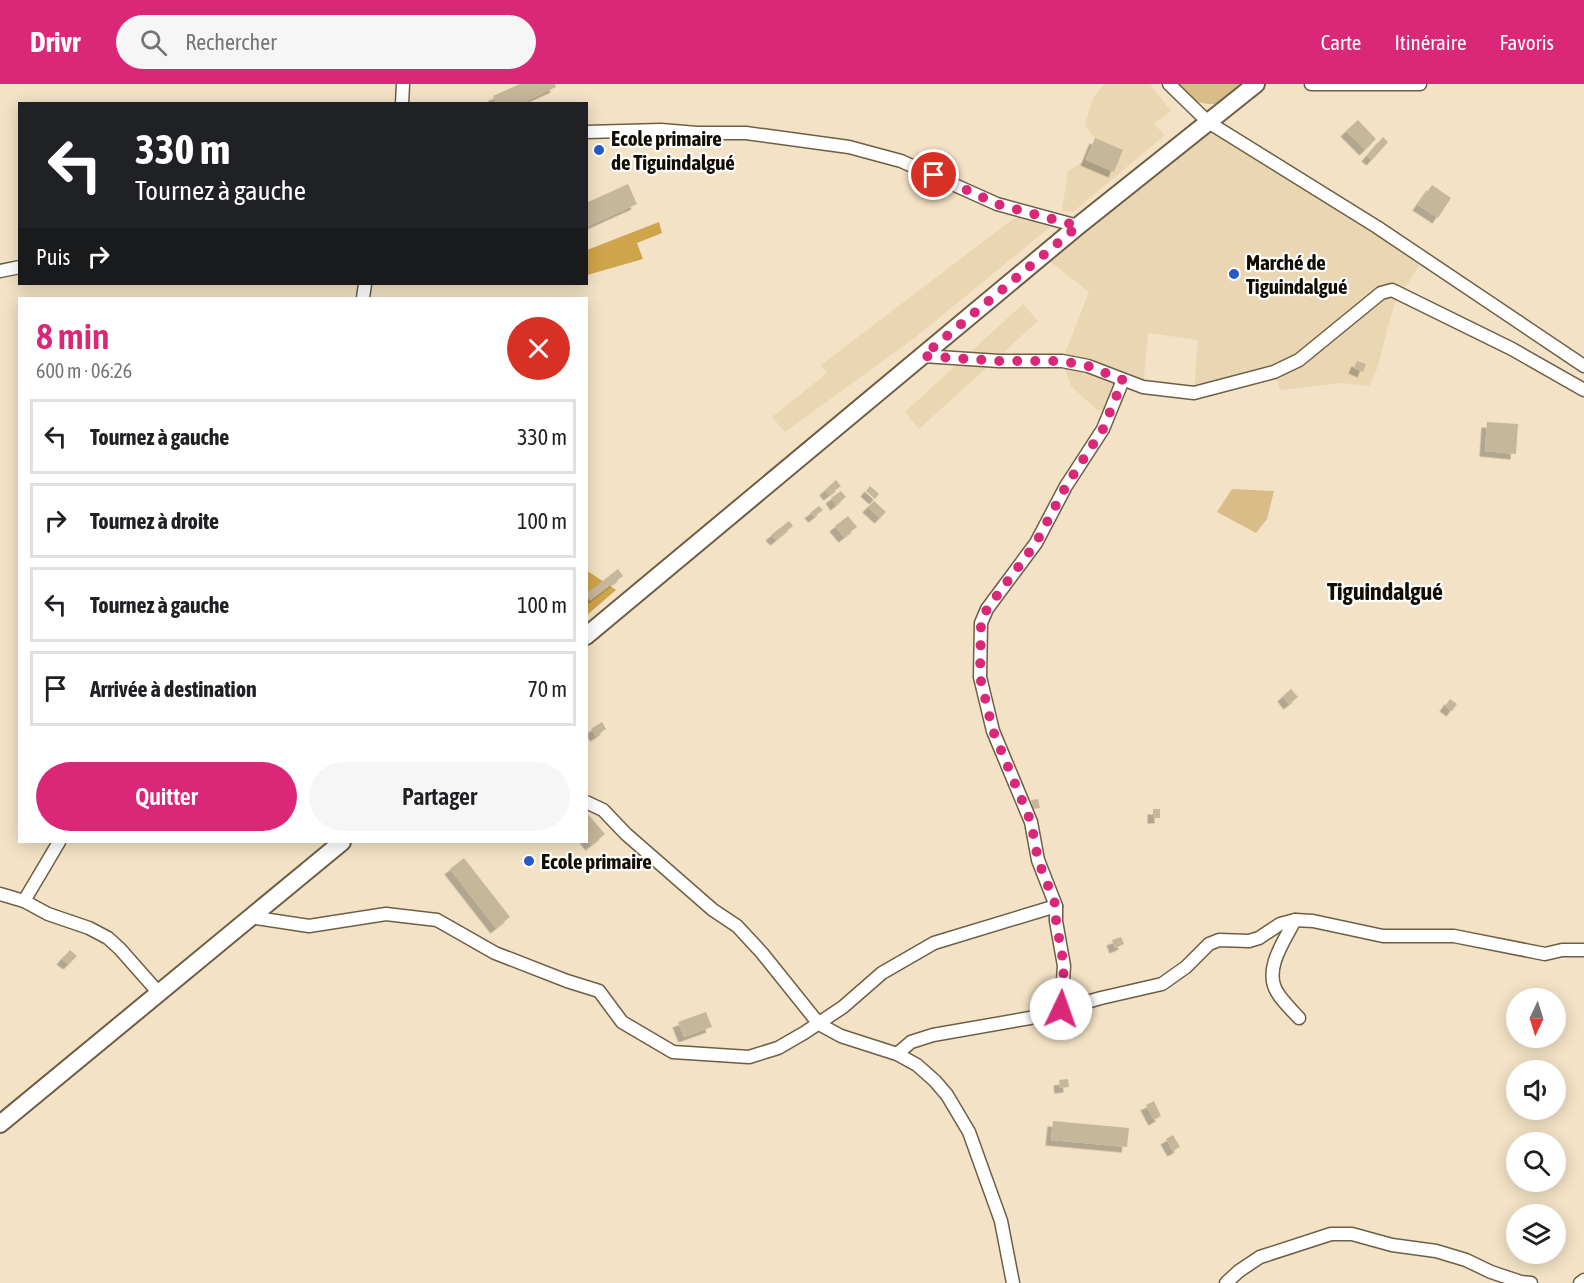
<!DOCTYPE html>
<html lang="fr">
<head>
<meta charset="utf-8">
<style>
	:root { --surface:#fff; --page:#f6f6f6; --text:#202124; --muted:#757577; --line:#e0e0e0; --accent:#db2777 }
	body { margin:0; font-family:"Asap Condensed",sans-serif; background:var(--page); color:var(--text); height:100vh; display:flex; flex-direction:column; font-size:22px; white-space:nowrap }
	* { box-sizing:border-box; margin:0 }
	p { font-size:20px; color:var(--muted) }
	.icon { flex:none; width:33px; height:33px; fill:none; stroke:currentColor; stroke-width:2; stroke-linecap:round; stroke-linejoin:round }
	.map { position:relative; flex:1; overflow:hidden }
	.details { position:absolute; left:18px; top:213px; width:570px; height:546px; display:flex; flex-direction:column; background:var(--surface); border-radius:0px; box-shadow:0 3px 15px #0003 }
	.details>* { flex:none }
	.hud { position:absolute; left:18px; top:18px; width:570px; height:183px; border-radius:0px; box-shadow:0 3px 15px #0003; background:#202124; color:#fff; overflow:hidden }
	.needle { width:39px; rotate:184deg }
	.fabs { position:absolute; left:1506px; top:904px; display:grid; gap:12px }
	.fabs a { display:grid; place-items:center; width:60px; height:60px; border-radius:50%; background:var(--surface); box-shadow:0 3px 15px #0003; font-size:30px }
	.pin { position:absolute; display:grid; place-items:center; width:51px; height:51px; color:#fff; margin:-26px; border:3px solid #fff; border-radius:50%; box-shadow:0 2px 6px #0007 }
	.me { position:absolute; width:66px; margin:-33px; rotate:3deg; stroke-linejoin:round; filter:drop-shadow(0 0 4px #0008) }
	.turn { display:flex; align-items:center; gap:21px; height:126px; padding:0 18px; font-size:27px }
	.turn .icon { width:78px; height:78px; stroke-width:2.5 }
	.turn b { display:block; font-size:42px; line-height:51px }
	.then { display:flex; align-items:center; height:57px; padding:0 18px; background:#0003; gap:12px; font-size:22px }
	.round { display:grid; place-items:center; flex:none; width:63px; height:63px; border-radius:32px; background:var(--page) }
	.headline { display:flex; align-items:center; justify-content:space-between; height:102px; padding:0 18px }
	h1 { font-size:36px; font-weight:600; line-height:45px; color:var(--accent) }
	.cta { display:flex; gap:12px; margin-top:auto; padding:12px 18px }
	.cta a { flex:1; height:69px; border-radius:36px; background:var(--accent); color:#fff; font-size:24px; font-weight:600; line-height:69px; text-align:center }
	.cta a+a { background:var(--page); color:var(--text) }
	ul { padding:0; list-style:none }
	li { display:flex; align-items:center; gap:18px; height:75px; margin:0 12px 9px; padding:0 6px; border:3px solid var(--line); border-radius:0px }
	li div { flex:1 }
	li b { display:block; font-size:22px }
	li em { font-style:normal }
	header { display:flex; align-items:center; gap:36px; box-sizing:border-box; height:84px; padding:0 30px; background:var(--accent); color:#fff }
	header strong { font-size:28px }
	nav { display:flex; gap:33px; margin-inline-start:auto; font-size:21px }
	.search { width:420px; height:54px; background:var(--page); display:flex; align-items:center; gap:15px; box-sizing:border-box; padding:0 21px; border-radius:33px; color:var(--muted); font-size:22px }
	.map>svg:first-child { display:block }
	.built { fill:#ead6b2 }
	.green { fill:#d9bd88 }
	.forest { fill:#d0a44b }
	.building { fill:#c6b79a; filter:url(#shadow) }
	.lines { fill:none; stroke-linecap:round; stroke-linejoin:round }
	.street-casing { stroke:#6d5f45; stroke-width:15 }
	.secondary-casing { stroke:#6d5f45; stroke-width:20 }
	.street { stroke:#fff; stroke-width:12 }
	.secondary { stroke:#fff; stroke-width:16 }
	.route { stroke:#db2777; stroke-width:10; stroke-dasharray:0 18 }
	.poi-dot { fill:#275bc9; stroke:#fff; stroke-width:2 }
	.labels { text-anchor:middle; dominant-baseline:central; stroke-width:4.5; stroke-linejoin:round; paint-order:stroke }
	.poi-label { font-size:21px; font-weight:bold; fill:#130d04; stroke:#fff; text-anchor:start }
	.quarter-label { font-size:24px; font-weight:bold; fill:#130d04; stroke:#fff }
</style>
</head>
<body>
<header>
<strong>Drivr</strong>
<div class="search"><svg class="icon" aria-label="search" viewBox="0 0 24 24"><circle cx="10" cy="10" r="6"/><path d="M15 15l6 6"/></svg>Rechercher</div>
<nav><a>Carte</a><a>Itinéraire</a><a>Favoris</a></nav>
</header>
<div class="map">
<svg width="1584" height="1199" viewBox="0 0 1584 1199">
	<defs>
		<filter id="shadow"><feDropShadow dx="-5.5" dy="5.5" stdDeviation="0" flood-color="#0004"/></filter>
	</defs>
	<rect width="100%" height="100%" fill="#f3e2c5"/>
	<!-- built -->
	<g class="built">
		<path d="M1105,0h45l21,27 -17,13 11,11 -92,77 -11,-1 6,-40 18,-11 9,-22 -10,-13 8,-27z"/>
		<path d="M1208,38l216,136 -30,47 -17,64 -8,17 -27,-3 -62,7 -6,-18 -80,21 4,-53 -50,-7 -5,54 -20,-7 -5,31 -21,-1 -26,-24 -9,-25 27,-69 -46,-36z"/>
		<path d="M1023,131l27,12 -133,109 -132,96 -13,-15 55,-44 -6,-8 192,-146z"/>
		<path d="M1023,220l15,17 -119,108 -14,-17z"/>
	</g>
	<!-- green -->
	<g class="green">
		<path d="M1169,0h71l-21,20h-11l-25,-5z"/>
		<path d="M1232,405l42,2 -7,28 -11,14 -39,-21z"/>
	</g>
	<!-- forest -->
	<g class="forest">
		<path d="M659,138l3,11 -25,10 6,16 -56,16v-25z"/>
		<path d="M586,486l30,20 -29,25h-1z"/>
	</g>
	<!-- building -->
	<g class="building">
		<path d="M520,0h35l1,3 -37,17h-22l-4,-8z"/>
		<path d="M1358,36l18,19 -11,11 -19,-19z"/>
		<path d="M1383,53l5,5 -16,18 -5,-4z"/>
		<path d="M1095,54l28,12 -9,22 -28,-12z"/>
		<path d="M628,100l9,20 -51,23v-24z"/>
		<path d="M1432,101l19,13 -13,20 -20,-13z"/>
		<path d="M1357,277l9,3 -3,8 -9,-4z"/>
		<path d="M1487,338l31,2 -2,30 -31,-3z"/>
		<path d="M836,396l5,6 -12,9 -4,-5z"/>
		<path d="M870,402l9,8 -4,5 -9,-8z"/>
		<path d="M841,407l5,6 -10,8 -5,-7z"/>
		<path d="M874,417l12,11 -6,6 -12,-11z"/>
		<path d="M819,422l4,4 -9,7 -4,-4z"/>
		<path d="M848,432l9,11 -13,10 -9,-11z"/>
		<path d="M789,437l4,5 -17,14 -5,-5z"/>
		<path d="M618,485l5,7 -33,25 -4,-7z"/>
		<path d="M1291,605l7,8 -9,7 -6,-8z"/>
		<path d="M1450,615l7,5 -5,7 -7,-5z"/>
		<path d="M602,638l4,7 -10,7 -5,-7z"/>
		<path d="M1038,715l2,9 -7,1 -2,-9z"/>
		<rect x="1153" y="725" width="7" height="9"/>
		<path d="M586,728l19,22 -14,11 -5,-6z"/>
		<path d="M464,774l46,59 -14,11 -46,-59z"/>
		<path d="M1121,853l3,7 -9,4 -3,-8z"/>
		<path d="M70,866l7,6 -8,8 -7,-5z"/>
		<path d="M706,928l6,15 -28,10 -6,-15z"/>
		<path d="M1068,995l1,8 -9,1 -1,-8z"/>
		<path d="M1154,1017l7,15 -7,4 -8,-15z"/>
		<path d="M1053,1037l76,7 -2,19 -76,-7z"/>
		<path d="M1173,1051l7,12 -7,4 -7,-12z"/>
	</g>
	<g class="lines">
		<defs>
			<g id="street">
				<path d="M1169,0l39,38 169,105 207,139"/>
				<path d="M1311,0h109"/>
				<path d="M402,20l1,-20"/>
				<path d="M586,48l75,-2 36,3h49l103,14 52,14 96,43 81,22"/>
				<path d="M0,187l20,-4"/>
				<path d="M363,214l2,-14"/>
				<path d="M923,272l76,5h63l26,5 55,21 51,6 80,-21 25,-12 82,-67 11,-3 120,59 72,41"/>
				<path d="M586,718l17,8 23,24 87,76 24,16 25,27 57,71 22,12 56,18 20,11 18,16 12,14 22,37 32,89 12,62"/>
				<path d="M0,810l24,7 24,13 41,14 19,10 12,11 38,43"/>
				<path d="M24,817l35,-59"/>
				<path d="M250,833l59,9 77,-12 51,6 58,33 72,28 32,10 23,31 51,30 76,5 29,-9 26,-15 39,-26 39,-34 52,-30 122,-37"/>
				<path d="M1295,836c-10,20 -32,49 -18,72 5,9 15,18 22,26"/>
				<path d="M1061,925l3,-43 -8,-45v-15l-18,-46 -7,-38 -38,-91 -13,-54 1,-54 6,-14 49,-66 30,-57 37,-57 20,-49"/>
				<path d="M897,970l14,-12 22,-7 97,-17 71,-20 61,-14 24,-17 23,-23 10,-4 30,1 10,-3 21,-14 15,-4 18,1 70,15h71l91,18 17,-4h22"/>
				<path d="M1226,1199l13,-12 21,-14 71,-23h21l40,11 44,6 30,9 25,12 30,10 10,1"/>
				<path d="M1580,1199l4,-3"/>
			</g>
			<g id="secondary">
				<path d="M586,552l492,-410 178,-142"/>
				<path d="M0,1040l342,-282"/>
			</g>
		</defs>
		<!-- street casing -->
		<use href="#street" class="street-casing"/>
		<!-- secondary casing -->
		<use href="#secondary" class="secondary-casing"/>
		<!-- street -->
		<use href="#street" class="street"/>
		<!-- secondary -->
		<use href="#secondary" class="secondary"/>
	</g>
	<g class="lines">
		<!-- route -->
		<path class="route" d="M934,91l63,29 81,22 -155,130 76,5h63l26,5 35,14 -20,49 -37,57 -30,57 -49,66 -6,14 -1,54 13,54 38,91 7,38 18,46v15l8,45 -3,43"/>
	</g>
	<!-- markers -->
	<g class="poi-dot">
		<circle cx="599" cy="66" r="6"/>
		<circle cx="1234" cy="190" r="6"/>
		<circle cx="529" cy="777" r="6"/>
	</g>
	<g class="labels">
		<!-- poi labels -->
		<g class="poi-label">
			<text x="611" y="54">Ecole primaire<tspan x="611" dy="24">de Tiguindalgué</tspan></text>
			<text x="1246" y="178">Marché de<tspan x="1246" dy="24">Tiguindalgué</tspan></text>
			<text x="541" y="777">Ecole primaire</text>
		</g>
		<!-- quarter labels -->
		<g class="quarter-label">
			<text x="1385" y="507">Tiguindalgué</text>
		</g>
	</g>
</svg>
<div class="fabs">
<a><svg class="needle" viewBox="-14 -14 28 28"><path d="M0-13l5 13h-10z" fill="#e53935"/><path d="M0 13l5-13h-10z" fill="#757577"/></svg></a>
<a><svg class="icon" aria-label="sound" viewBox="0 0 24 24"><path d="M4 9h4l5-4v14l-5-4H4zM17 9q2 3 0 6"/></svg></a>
<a><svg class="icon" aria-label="search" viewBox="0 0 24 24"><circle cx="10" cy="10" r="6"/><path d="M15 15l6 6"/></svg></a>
<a><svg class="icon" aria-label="layers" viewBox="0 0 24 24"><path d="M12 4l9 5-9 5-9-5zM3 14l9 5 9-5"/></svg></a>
</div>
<div class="pin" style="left:934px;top:91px;background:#d93025"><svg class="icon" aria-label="arrive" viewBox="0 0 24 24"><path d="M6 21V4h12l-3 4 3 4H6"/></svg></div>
<svg class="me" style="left:1061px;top:925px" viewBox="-20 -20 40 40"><circle r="19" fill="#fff"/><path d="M0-13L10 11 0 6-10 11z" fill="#db2777"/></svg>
<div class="hud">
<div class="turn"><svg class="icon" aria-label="left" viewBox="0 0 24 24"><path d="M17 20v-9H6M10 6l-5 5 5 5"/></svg><div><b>330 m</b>Tournez à gauche</div></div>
<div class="then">Puis<svg class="icon" aria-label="right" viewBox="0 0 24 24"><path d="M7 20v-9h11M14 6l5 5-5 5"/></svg></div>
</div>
<section class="details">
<div class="headline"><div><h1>8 min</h1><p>600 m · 06:26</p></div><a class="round" style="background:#d93025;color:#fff"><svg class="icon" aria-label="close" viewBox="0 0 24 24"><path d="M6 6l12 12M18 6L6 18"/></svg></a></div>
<ul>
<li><svg class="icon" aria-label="left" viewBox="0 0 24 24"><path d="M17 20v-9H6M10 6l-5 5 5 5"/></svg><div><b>Tournez à gauche</b></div><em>330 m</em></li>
<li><svg class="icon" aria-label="right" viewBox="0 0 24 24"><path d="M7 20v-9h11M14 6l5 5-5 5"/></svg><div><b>Tournez à droite</b></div><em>100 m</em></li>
<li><svg class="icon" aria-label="left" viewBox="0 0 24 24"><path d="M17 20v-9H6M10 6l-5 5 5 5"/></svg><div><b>Tournez à gauche</b></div><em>100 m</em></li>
<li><svg class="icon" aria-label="arrive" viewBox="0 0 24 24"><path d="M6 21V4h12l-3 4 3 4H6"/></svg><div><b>Arrivée à destination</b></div><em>70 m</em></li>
</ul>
<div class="cta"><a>Quitter</a><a>Partager</a></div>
</section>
</div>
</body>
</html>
